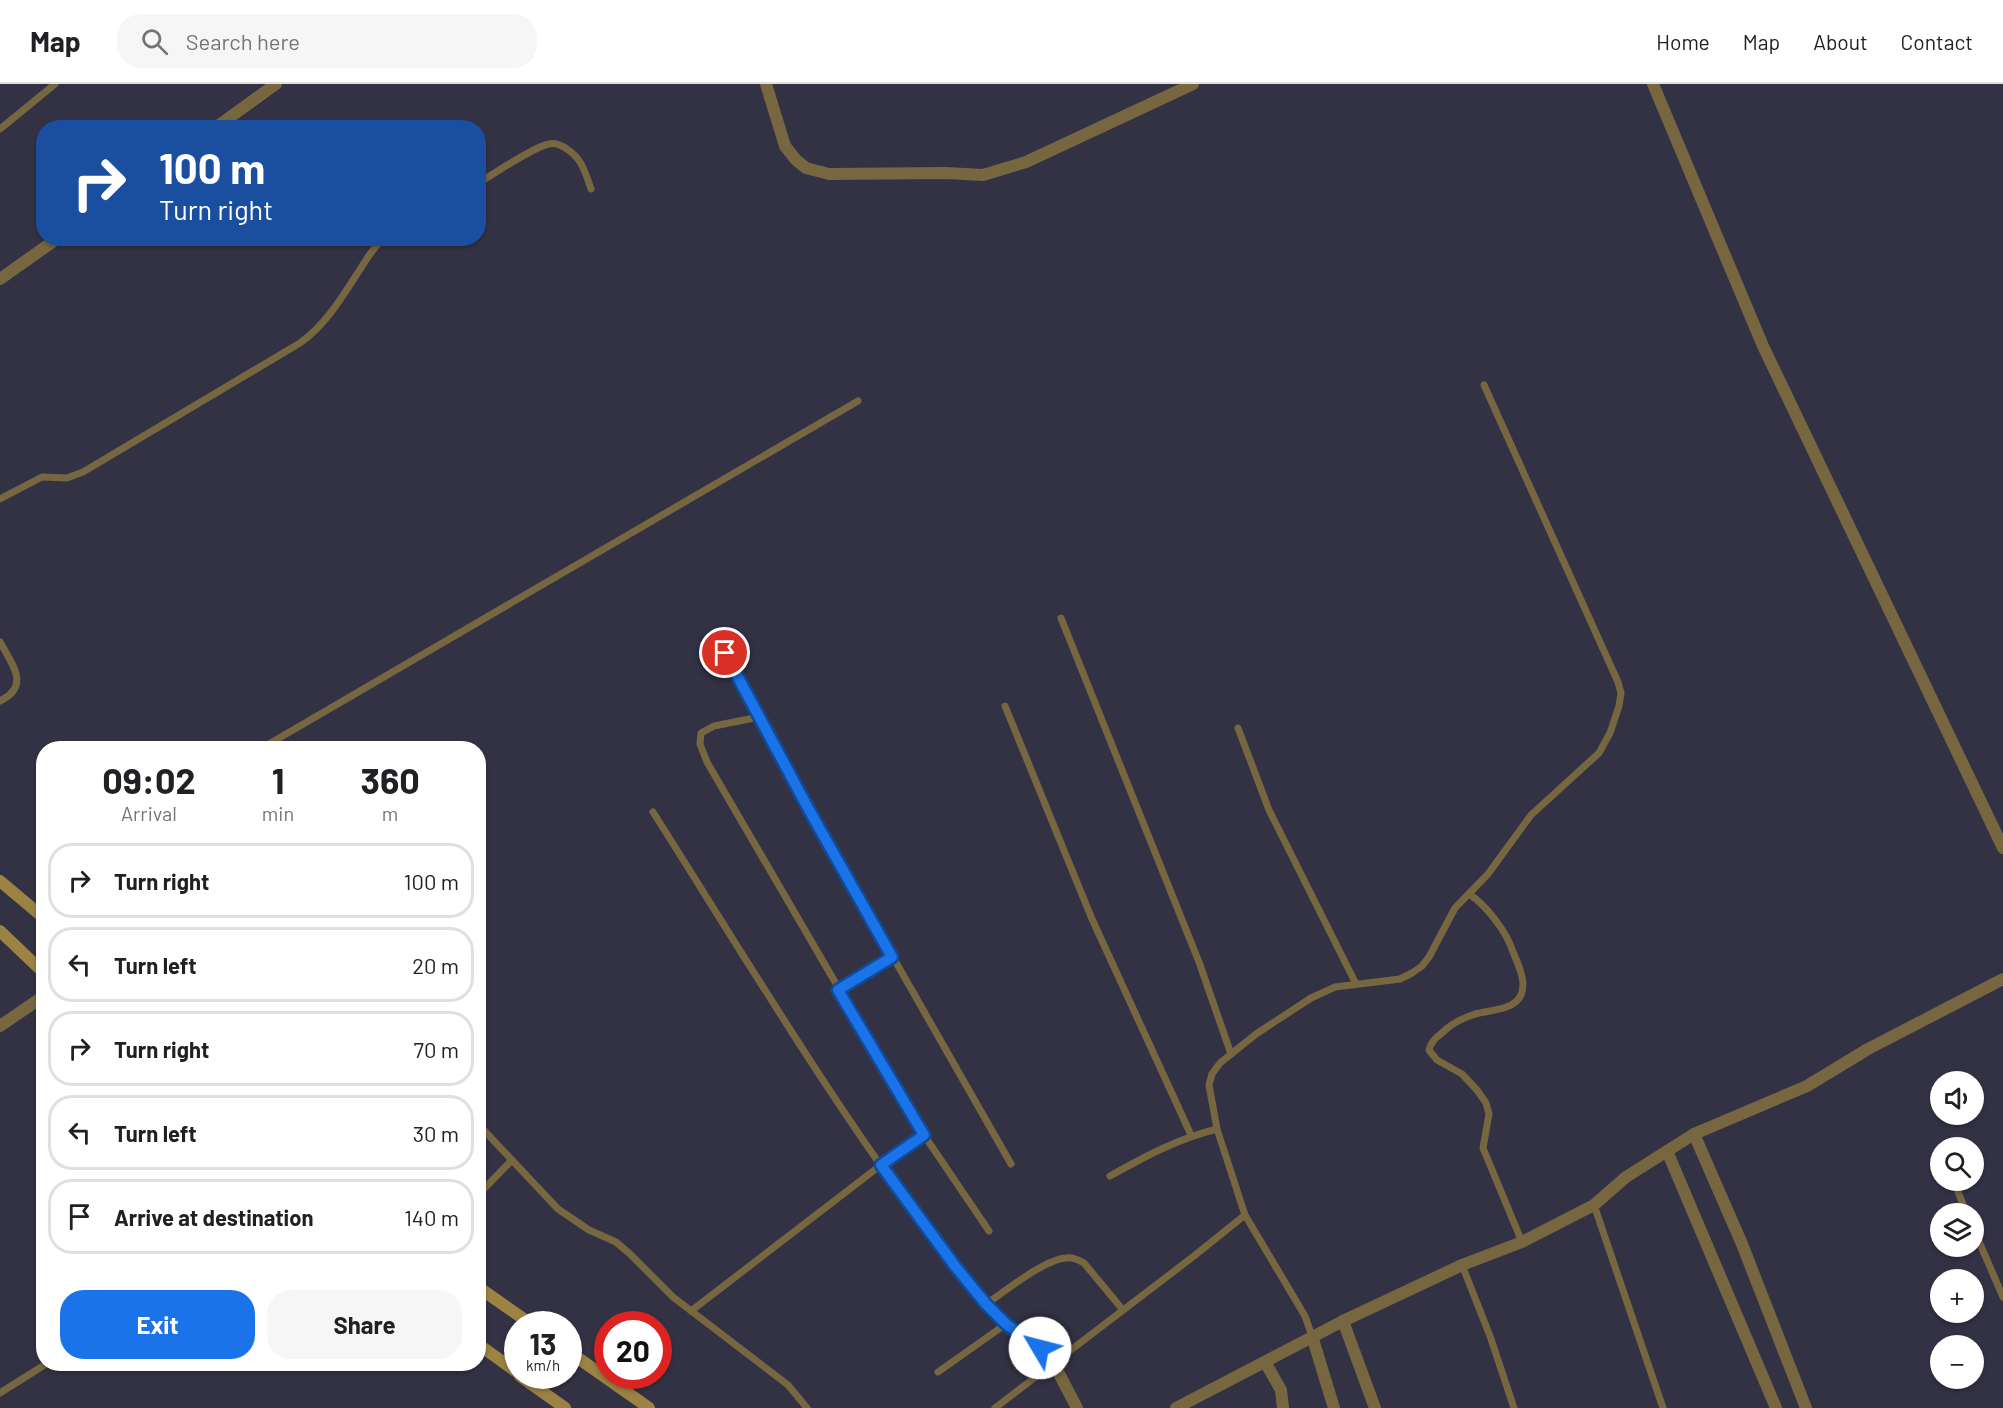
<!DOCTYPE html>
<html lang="en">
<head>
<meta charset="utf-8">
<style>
	:root { --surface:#fff; --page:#f6f6f6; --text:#202124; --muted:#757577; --line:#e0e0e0; --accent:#1a73e8 }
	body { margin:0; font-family:Barlow,sans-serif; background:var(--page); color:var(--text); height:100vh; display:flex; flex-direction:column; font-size:22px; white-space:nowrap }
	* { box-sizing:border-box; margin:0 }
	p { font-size:20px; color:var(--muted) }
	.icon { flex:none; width:33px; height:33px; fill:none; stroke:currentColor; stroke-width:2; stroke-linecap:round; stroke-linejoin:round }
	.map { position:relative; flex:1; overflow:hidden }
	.sheet { position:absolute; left:36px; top:657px; width:450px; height:630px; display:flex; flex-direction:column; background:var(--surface); border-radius:24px; box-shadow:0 2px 4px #0004 }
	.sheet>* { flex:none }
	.top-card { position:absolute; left:36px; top:36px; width:450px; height:126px; border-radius:24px; box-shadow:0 2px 4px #0004; background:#1a4fa0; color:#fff; overflow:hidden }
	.buttons { position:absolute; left:1930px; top:987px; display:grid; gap:12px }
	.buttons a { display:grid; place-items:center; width:54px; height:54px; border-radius:50%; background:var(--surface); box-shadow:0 2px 4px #0004; font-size:30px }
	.speed { position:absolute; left:504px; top:1227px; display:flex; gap:12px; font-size:30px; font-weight:700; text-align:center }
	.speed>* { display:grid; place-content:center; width:78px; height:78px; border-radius:50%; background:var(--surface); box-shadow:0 2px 4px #0004; line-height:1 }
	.speed small { font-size:15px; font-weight:400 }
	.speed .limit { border:9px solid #d22; background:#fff; color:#111 }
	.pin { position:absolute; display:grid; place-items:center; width:51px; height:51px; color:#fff; margin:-26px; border:3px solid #fff; border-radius:50%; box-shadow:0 2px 6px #0007 }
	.me { position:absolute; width:66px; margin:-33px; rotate:307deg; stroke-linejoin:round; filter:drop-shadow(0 0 4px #0008) }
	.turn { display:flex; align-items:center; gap:21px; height:126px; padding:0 24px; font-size:27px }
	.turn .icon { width:78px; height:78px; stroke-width:2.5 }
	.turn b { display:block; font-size:42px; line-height:51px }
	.eta { display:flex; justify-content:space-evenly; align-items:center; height:102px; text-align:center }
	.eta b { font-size:36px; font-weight:700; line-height:42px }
	.primary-button { display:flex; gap:12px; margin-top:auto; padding:12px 24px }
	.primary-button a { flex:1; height:69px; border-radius:24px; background:var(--accent); color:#fff; font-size:24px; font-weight:700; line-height:69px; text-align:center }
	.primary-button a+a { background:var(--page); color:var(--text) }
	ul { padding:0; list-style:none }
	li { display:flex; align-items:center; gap:18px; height:75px; margin:0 12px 9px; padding:0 12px; border:3px solid var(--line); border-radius:24px }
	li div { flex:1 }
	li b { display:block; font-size:22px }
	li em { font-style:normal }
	header { display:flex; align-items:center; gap:36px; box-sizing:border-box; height:84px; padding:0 30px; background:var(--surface); border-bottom:2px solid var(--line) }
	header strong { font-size:28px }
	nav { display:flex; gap:33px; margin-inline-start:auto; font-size:21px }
	.search { width:420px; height:54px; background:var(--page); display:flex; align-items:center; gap:15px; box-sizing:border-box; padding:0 21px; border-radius:24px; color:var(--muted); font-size:22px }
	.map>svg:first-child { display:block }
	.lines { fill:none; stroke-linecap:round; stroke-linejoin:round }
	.lane { stroke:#776740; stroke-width:7 }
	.street { stroke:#776740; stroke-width:12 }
	.secondary { stroke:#9c8343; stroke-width:12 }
	.route-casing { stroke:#114b97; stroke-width:15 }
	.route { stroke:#1a73e8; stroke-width:10 }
</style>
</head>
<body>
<header>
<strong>Map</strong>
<div class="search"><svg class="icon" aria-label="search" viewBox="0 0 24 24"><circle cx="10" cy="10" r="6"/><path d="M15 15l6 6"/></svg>Search here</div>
<nav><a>Home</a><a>Map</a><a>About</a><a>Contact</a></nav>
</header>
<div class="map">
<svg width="2003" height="1324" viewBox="0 0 2003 1324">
	<rect width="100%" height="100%" fill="#333244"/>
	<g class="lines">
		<!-- lane -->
		<g class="lane">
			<path d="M0,45l55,-45"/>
			<path d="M478,99c16,-9 55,-36 71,-39 11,-3 26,10 31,18 5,8 8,18 11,27"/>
			<path d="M0,415l42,-22 25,1 16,-6 217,-129c31,-22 49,-58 70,-89l8,-10 9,-6"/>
			<path d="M1061,534l138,344 32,92"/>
			<path d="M0,558c12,22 31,44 0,59"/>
			<path d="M725,569l83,155 203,356"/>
			<path d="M1005,622l87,213 99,216"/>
			<path d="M759,633l-45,9 -13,7 -1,11 7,18 217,373 65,96"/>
			<path d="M1238,644l31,82 87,174"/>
			<path d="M262,664l596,-347"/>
			<path d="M653,728c97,153 190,310 301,453 15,20 31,41 51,58 16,14 35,22 48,39"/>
			<path d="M1469,810c17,11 38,38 44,58 4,9 9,20 10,31 1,28 -29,26 -48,31 -12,4 -23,9 -32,18 -6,5 -12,9 -14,18l8,10 25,14 15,16 9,13 3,11 -6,34 39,94"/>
			<path d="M838,906l54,-33"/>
			<path d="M478,1040l80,85 31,21 27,12 14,12 43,43 115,88 19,23"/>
			<path d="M1110,1092c36,-20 67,-37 107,-47"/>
			<path d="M1956,1103l11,27"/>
			<path d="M478,1111l34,-35"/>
			<path d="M1594,1121l69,203"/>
			<path d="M1974,1146l29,67"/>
			<path d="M1462,1181l28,71 24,72"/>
			<path d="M986,1220c18,-12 59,-45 80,-46 6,-1 13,2 18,5l39,47"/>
			<path d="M691,1227l190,-146 43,-30"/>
			<path d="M1312,1252l-7,-20 -60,-101 -28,-86 -8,-44 3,-11 8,-11 36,-29 55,-36 24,-11 65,-8 12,-6 10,-7 7,-9 26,-49 33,-34 43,-59 68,-62 11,-20 9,-27 2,-13 -3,-11 -134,-297"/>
			<path d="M938,1288l68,-48"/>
			<path d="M0,1309l46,-29"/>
			<path d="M995,1324l199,-152 51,-41"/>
		</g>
		<!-- street -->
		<g class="street">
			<path d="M766,0l19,62 11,14 10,8 23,6 117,-1 37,2 43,-13 167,-78"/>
			<path d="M1653,0l110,262 240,502"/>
			<path d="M215,44l61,-44"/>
			<path d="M0,195l58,-41"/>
			<path d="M0,942l44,-30"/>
			<path d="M1694,1050l48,110 64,164"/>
			<path d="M1667,1067l109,257"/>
			<path d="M1343,1237l32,87"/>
			<path d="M1312,1252l22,72"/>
			<path d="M1053,1278l24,46"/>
			<path d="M1265,1278l16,28 2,18"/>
			<path d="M1176,1324l167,-87 119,-56 60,-23 72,-37 32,-28 68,-43 113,-48 61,-37 135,-70"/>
		</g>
		<!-- secondary -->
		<g class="secondary">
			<path d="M0,797l44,37"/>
			<path d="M0,847l44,42"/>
			<path d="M478,1203l53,37"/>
			<path d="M478,1260l40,29"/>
			<path d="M568,1267l81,57"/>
			<path d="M520,1292l45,32"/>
		</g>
	</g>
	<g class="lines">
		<defs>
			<path id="route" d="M725,569l83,155 84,149 -54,33 86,145 -43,30 74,101 31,38 20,20 34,24"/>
		</defs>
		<!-- route casing -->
		<use href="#route" class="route-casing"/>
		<!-- route -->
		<use href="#route" class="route"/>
	</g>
</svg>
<div class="buttons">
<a><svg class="icon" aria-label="sound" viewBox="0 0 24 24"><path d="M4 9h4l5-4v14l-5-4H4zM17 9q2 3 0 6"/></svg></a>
<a><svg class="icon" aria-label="search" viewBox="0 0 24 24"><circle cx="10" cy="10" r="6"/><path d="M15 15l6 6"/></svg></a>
<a><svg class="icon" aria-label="layers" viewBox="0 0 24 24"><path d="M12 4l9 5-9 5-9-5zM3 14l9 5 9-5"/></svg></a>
<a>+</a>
<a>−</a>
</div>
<div class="speed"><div>13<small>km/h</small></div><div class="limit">20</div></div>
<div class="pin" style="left:725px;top:569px;background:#d93025"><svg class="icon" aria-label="arrive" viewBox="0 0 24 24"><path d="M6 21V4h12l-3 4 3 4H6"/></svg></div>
<svg class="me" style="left:1040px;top:1264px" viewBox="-20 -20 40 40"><circle r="19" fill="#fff"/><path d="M0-13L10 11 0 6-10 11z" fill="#1a73e8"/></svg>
<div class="top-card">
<div class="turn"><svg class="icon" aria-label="right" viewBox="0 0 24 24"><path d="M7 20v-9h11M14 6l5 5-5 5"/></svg><div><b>100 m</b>Turn right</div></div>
</div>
<section class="sheet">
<div class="eta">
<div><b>09:02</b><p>Arrival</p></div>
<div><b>1</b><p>min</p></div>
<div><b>360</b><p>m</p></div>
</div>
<ul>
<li><svg class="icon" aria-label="right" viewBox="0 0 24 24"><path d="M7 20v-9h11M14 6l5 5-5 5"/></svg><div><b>Turn right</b></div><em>100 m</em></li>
<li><svg class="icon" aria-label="left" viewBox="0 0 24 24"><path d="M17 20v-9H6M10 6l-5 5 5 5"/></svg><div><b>Turn left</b></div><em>20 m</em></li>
<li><svg class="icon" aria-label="right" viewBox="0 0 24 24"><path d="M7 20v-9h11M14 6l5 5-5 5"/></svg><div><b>Turn right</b></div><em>70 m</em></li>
<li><svg class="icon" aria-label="left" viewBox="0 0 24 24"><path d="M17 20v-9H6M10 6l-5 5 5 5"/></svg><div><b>Turn left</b></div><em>30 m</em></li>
<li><svg class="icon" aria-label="arrive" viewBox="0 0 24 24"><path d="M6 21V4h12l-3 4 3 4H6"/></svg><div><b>Arrive at destination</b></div><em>140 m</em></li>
</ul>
<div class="primary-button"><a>Exit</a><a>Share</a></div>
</section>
</div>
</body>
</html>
